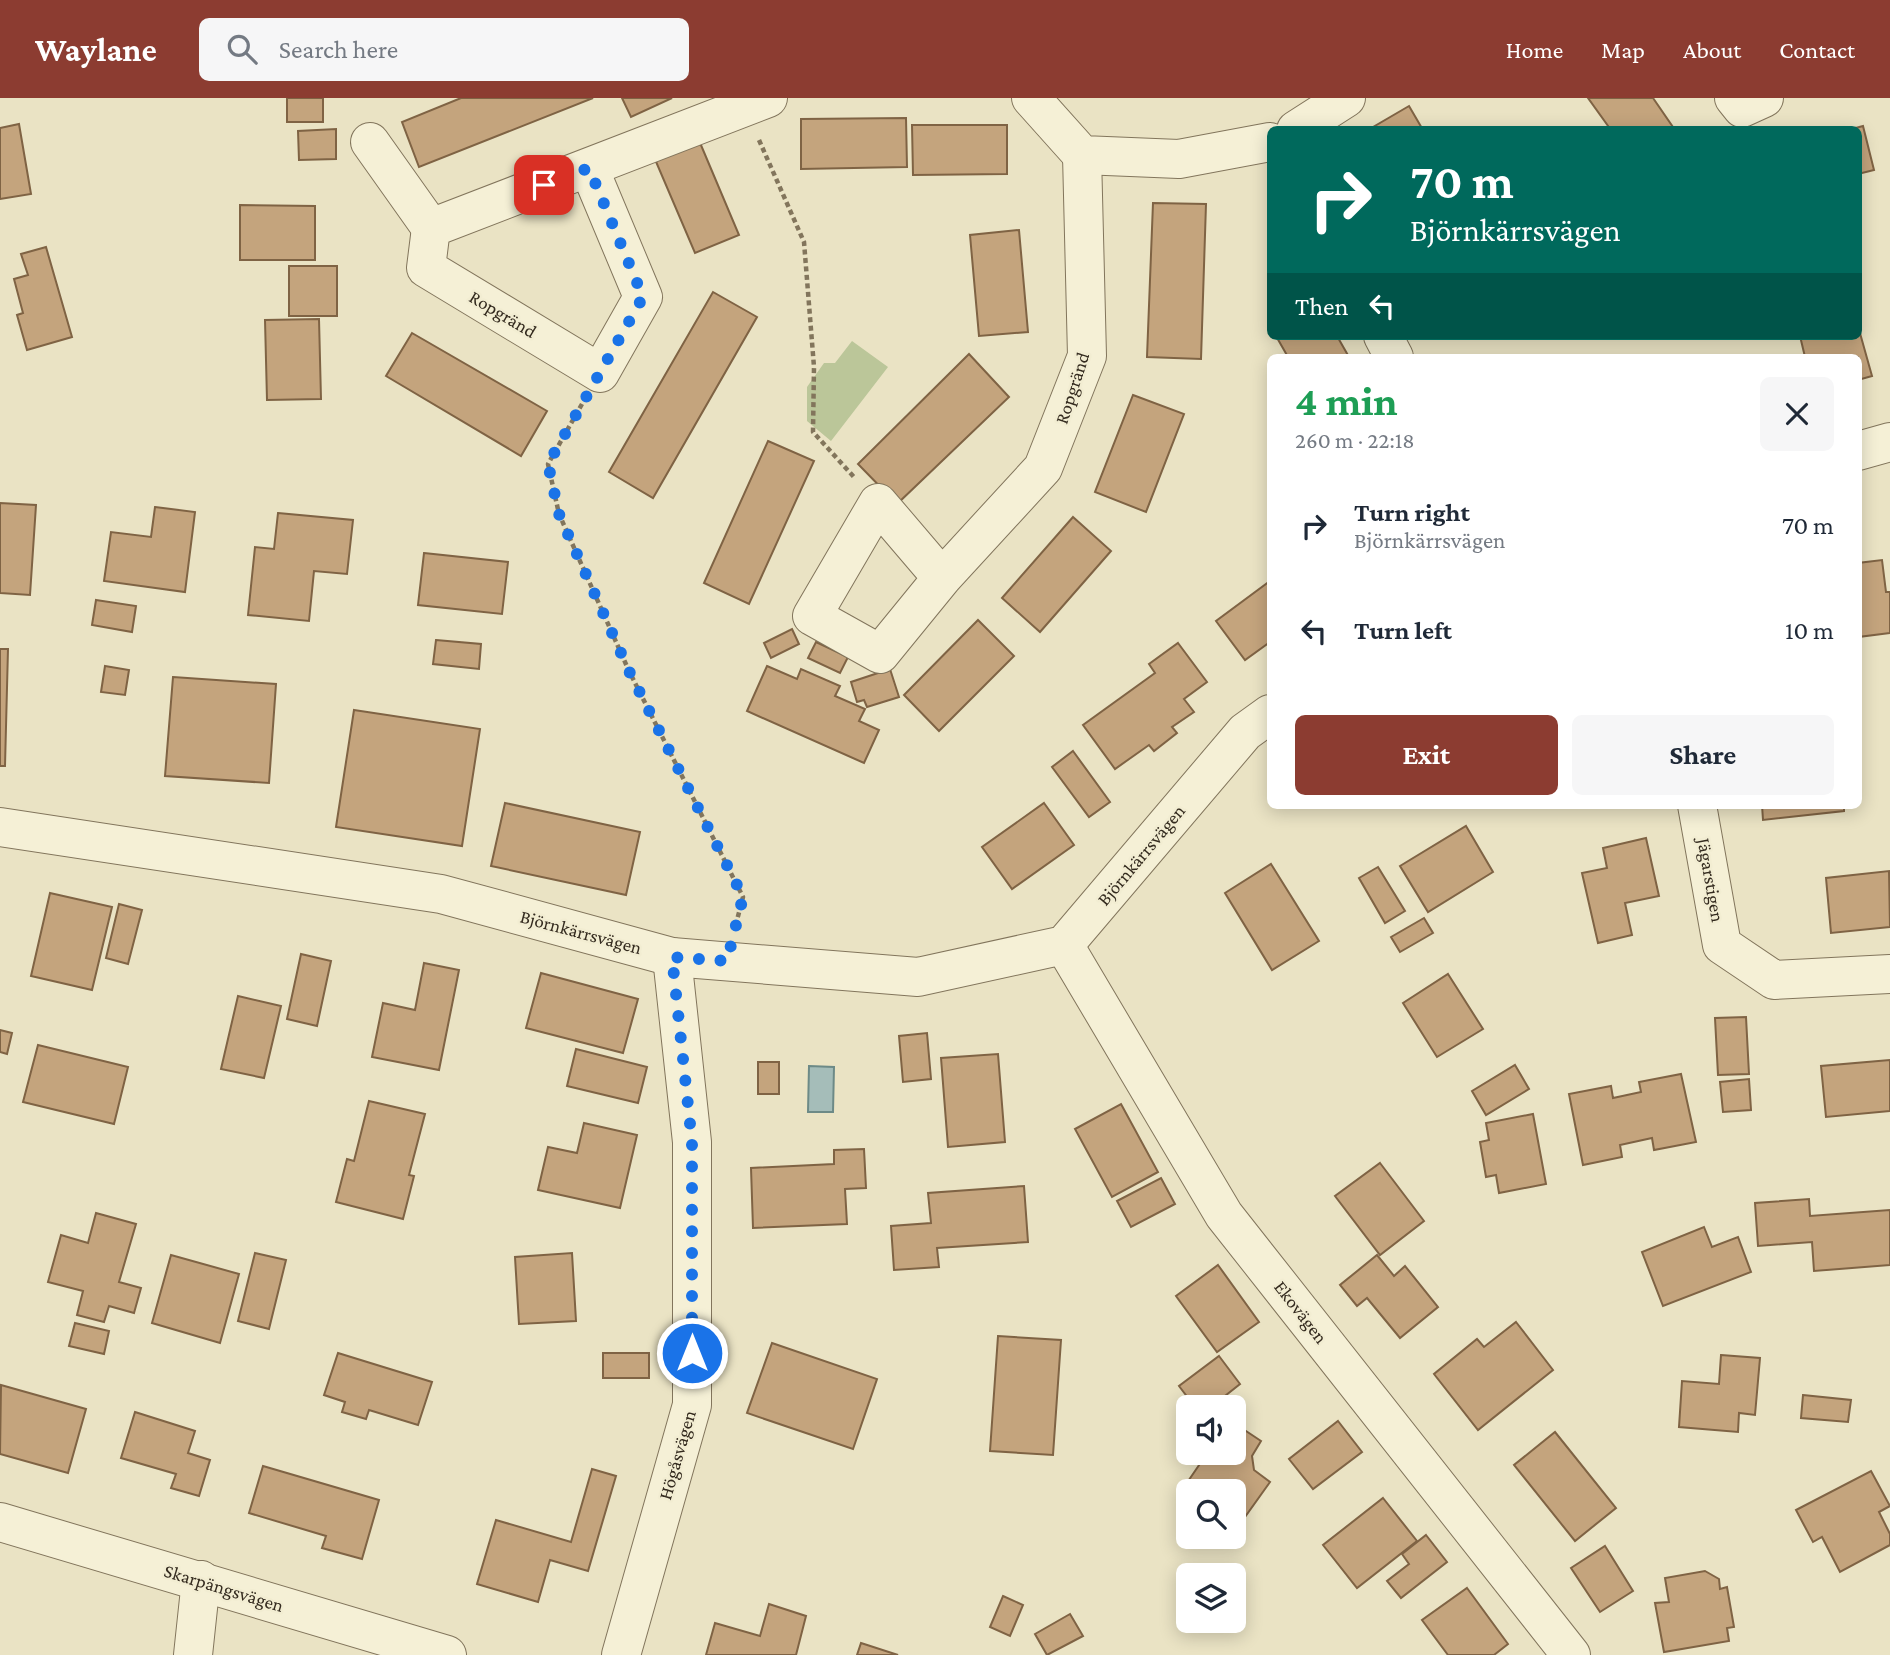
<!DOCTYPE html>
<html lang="en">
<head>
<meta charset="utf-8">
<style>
	:root { --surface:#fff; --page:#f6f6f7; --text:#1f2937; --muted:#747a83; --accent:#8c3c31 }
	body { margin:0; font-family:"Crimson Pro",serif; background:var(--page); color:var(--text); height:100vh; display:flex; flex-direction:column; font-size:26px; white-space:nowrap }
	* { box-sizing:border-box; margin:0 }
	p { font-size:23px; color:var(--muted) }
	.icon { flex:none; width:38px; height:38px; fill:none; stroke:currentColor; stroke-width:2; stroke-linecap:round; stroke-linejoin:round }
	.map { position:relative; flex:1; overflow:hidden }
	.panel { position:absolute; left:1267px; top:256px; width:595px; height:455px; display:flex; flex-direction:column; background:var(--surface); border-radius:10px; box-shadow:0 4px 18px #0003 }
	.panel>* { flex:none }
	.guide { position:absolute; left:1267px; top:28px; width:595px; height:214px; border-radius:10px; box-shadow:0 4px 18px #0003; background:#00695c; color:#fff; overflow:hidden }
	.buttons { position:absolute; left:1176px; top:1297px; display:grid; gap:14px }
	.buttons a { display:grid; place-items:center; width:70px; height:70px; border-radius:10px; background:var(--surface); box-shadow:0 4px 18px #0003; font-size:35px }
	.pin { position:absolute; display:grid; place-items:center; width:60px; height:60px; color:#fff; margin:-30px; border-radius:14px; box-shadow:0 4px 10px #0006 }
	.me { position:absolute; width:77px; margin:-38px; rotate:0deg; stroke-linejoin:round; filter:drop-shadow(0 0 5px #0008) }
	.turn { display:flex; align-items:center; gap:24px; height:147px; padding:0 28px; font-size:32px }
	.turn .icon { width:91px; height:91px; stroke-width:2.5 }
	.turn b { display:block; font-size:49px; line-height:60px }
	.then { display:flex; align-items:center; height:66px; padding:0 28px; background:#0003; gap:14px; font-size:26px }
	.round { display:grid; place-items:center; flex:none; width:74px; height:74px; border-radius:10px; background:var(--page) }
	.summary { display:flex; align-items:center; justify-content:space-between; height:119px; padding:0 28px }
	h1 { font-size:42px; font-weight:700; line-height:52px; color:#1e9e55 }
	.action { display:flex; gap:14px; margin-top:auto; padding:14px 28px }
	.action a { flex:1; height:80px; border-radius:10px; background:var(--accent); color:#fff; font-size:28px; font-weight:700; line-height:80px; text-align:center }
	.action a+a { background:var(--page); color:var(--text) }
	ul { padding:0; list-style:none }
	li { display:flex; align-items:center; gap:21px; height:105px; padding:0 28px }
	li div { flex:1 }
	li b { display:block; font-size:26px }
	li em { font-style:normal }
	header { display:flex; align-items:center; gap:42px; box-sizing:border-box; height:98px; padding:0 35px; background:var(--accent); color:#fff }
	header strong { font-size:33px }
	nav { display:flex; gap:38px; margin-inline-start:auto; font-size:24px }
	.search { width:490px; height:63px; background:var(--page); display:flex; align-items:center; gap:18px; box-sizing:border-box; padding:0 24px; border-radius:10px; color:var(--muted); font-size:26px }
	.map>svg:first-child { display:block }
	.green { fill:#bbc699 }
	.water { fill:#a5bdb9; stroke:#6d8a87; stroke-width:2 }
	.building { fill:#c4a47d; stroke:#7f6344; stroke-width:2 }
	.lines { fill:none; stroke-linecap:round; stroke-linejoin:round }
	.minor-casing { stroke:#82755c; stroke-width:40 }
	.path { stroke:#82755c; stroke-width:4.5; stroke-dasharray:5 3.5; stroke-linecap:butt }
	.minor { stroke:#f5f0d6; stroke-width:38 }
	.route { stroke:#1a73e8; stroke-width:12; stroke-dasharray:0 21.6 }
	.labels { text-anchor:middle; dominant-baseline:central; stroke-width:5; stroke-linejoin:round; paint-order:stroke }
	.street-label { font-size:19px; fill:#342b1f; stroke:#f2edd2 }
</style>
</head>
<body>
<header>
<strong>Waylane</strong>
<div class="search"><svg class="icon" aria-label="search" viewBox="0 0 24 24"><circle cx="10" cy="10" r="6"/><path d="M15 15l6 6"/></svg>Search here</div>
<nav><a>Home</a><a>Map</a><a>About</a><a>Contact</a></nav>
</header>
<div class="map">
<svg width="1890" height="1557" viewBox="0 0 1890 1557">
	<rect width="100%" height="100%" fill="#eae3c4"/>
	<!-- green -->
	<path class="green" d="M852,243l36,26 -57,74 -24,-20v-34l17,-24h11z"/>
	<!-- water -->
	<path class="water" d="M809,968l25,1 -1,45h-25z"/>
	<!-- building -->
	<g class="building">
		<rect x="287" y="0" width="36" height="24"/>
		<path d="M461,0h132l-174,69 -17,-45z"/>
		<path d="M622,0h50l-41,19z"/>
		<path d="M1588,0h65l22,32h-64z"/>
		<path d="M1409,8l14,24h-55z"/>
		<path d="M906,20l1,49 -106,2v-50z"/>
		<path d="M19,26l12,70 -31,5v-71z"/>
		<path d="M912,27h95v49l-94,1z"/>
		<path d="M1863,28l11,44 -16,4v-44h-10z"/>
		<path d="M336,31v30l-37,1 -1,-29z"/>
		<path d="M698,40l41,97 -44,18 -41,-96z"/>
		<path d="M1153,105l53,1 -5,155 -54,-2z"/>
		<path d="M240,107l75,1v54h-75z"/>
		<path d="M1019,132l9,102 -49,4 -9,-101z"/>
		<path d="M46,149l26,90 -45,13 -10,-35 6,-2 -9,-34 14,-4 -7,-21z"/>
		<rect x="289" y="168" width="48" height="50"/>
		<path d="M713,194l44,25 -104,181 -44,-26z"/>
		<path d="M319,221l2,80 -54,1 -2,-80z"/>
		<path d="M1858,228l14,50 -14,4v-23h-53l-5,-21h58z"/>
		<path d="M412,235l135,78 -26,45 -135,-80z"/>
		<path d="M1276,238h61l12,21h-61z"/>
		<path d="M969,256l40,43 -112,107 -39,-40z"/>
		<path d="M1133,297l51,19 -38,98 -51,-20z"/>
		<path d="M768,343l46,20 -65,143 -45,-21z"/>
		<path d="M0,405l36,2 -6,90 -30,-2z"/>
		<path d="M155,409l40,5 -10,80 -81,-11 7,-49 40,5z"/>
		<path d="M278,415l75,7 -6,54 -33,-3 -5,50 -61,-6 7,-68 19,2z"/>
		<path d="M1073,419l38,34 -71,81 -38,-34z"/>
		<path d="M424,455l84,9 -6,52 -84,-9z"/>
		<path d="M1882,462l4,32h4v41l-32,4v-74z"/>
		<path d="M1270,483v61l-25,18 -29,-39z"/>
		<path d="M96,502l40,6 -4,26 -40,-7z"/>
		<path d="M978,522l36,36 -75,75 -35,-36z"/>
		<path d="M792,531l7,15 -28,14 -7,-15z"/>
		<path d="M436,542l45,4 -2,25 -46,-5z"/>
		<path d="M816,544l32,15 -8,16 -32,-15z"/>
		<path d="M1178,545l29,39 -23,17 10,13 -22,15 5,6 -23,18 -5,-6 -34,24 -32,-44 72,-52 -6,-9z"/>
		<path d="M0,551h8l-3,117h-5z"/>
		<path d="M105,568l24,4 -4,25 -24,-3z"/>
		<path d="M767,568l30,13 4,-10 39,17 -5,10 30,13 -6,12 20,9 -15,33 -117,-52z"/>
		<path d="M890,571l9,28 -32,10 -3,-7 -7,2 -6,-20z"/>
		<path d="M173,579l103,7 -7,99 -104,-7z"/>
		<path d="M354,612l126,19 -18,117 -126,-19z"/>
		<path d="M1073,653l37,51 -21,15 -37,-50z"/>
		<path d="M505,705l135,29 -14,63 -135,-29z"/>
		<path d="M1044,705l30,42 -62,44 -30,-42z"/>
		<path d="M1762,707h82v6l-81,9z"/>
		<path d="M1466,728l27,46 -65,40 -28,-46z"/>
		<path d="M1646,740l13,58 -34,7 7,32 -34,8 -16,-70 25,-5 -4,-20z"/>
		<path d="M1271,766l48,77 -47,29 -47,-77z"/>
		<path d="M1378,769l27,44 -20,12 -26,-45z"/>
		<path d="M1889,773l1,56 -59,6 -5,-55z"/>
		<path d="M50,795l62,14 -20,83 -61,-14z"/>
		<path d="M119,806l23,6 -14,54 -22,-6z"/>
		<path d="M1424,820l9,15 -33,19 -9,-15z"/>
		<path d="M301,856l30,7 -14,65 -30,-7z"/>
		<path d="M424,865l35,7 -20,100 -67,-13 11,-54 32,7z"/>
		<path d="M541,875l97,26 -15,54 -97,-25z"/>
		<path d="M1448,876l35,55 -46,28 -34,-54z"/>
		<path d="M238,898l43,10 -17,72 -43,-9z"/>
		<path d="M1746,919l3,57 -31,1 -3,-57z"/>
		<path d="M0,932l12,3 -5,21 -7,-2z"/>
		<path d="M927,935l4,46 -28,3 -4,-46z"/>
		<path d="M38,947l90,22 -14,57 -91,-22z"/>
		<path d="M576,951l71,18 -9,36 -71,-17z"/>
		<path d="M998,956l7,88 -57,5 -7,-89z"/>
		<path d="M1890,962v51l-64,6 -5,-51z"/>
		<rect x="758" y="964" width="21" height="32"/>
		<path d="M1515,967l14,24 -43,26 -14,-24z"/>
		<path d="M1681,976l15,68 -42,8 -2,-12 -32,7 2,12 -39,8 -14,-71 42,-8 2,12 28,-6 -2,-10z"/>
		<path d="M1749,981l2,31 -28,2 -3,-30z"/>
		<path d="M369,1003l56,13 -16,61 5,1 -11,43 -67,-17 11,-43 7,2z"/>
		<path d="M1121,1006l37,68 -46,25 -37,-68z"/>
		<path d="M1533,1016l13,70 -47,9 -3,-18 -10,2 -6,-35 9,-2 -3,-17z"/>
		<path d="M584,1025l53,12 -17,73 -82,-18 10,-43 29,6z"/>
		<path d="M864,1051l2,39 -21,1 2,35 -94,4 -2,-60 83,-4v-14z"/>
		<path d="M1380,1065l44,58 -44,34 -45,-59z"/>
		<path d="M1161,1080l14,26 -44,23 -14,-26z"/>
		<path d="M1024,1088l4,56 -91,6 2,19 -45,3 -3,-44 40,-3 -3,-30z"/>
		<path d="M1809,1101l1,17 80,-6v55l-76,6 -2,-29 -54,4 -3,-43z"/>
		<path d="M96,1115l40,11 -17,58 22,6 -7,25 -25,-7 -5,16 -27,-7 6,-24 -35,-9 13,-47 27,8z"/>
		<path d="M1704,1129l8,20 26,-10 13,35 -88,34 -21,-54z"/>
		<path d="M255,1155l31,7 -17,69 -31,-8z"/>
		<path d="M572,1155l4,68 -57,3 -4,-67z"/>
		<path d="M171,1157l68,19 -19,69 -68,-20z"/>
		<path d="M1377,1157l17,21 11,-10 33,41 -38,31 -33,-40 -10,8 -17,-21z"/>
		<path d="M1218,1167l41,57 -42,30 -41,-56z"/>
		<path d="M1516,1224l37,48 -75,60 -44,-56 43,-35 7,8z"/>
		<path d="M75,1225l34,8 -5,23 -35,-8z"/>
		<path d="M998,1238l63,4 -8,115 -63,-4z"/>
		<path d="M772,1245l105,36 -24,70 -106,-36z"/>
		<path d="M338,1255l94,29 -14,43 -49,-15 -3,9 -24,-7 3,-10 -21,-7z"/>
		<rect x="603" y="1255" width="46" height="25"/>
		<path d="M1721,1257l39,3 -5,57 -16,-2 -1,19 -59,-5 3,-46 37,3z"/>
		<path d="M1219,1258l21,28 -29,23h-16l-16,-21z"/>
		<path d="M1,1287l85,24 -18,64 -68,-19z"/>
		<path d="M1803,1297l48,5 -3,22 -47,-4z"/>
		<path d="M135,1314l60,19 -7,22 22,7 -11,36 -28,-8 5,-14 -55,-16z"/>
		<path d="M1338,1323l24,31 -49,37 -24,-30z"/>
		<path d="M1234,1325l27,18 -9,15 2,14 16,12 -35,49 -1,-40h-46v8l-8,-6 28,-41h26z"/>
		<path d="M1555,1334l61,76 -41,33 -61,-76z"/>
		<path d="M263,1368l116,34 -17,59 -40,-11 4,-12 -77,-23z"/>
		<path d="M592,1371l24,7 -28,95 -38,-11 -12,42 -61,-18 19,-64 75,22z"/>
		<path d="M1871,1373l19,35 -11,6 11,22v11l-50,27 -18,-35 -9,5 -17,-32z"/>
		<path d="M1383,1400l34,43 -60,47 -34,-43z"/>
		<path d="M1426,1437l21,27 -46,36 -14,-17 22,-17 -7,-10z"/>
		<path d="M1605,1448l28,45 -33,21 -29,-44z"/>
		<path d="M1705,1473l14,8 1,10 7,-2 7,40 -7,1 2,13 -65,11 -9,-49 14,-1 -4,-24z"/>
		<path d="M1467,1490l41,56 -14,11h-46l-26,-35z"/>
		<path d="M1003,1498l20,9 -13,31 -20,-9z"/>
		<path d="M769,1506l37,12 -10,39h-90l9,-32 45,13z"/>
		<path d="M1070,1516l13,22 -36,19 -12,-21z"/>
		<path d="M861,1545l37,12h-41z"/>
	</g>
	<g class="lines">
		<defs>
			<g id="minor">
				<path d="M1031,0l51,57 97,4 91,-17"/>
				<path d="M1734,0l8,10 22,-10"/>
				<path d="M1296,32l50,-32"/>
				<path d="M370,44l61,86"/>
				<path d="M589,70l54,129 -43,76 -174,-105 5,-40 337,-130"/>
				<path d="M1383,238l11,21"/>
				<path d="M1858,353l32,-9"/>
				<path d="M942,480l-64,-75 -66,113 68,38 62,-76 101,-110 44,-112 -5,-201"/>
				<path d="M1697,707l25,140 52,35 116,-6"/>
				<path d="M0,729l441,67 231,63 246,20 146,-32 181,-213 25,-18"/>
				<path d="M1064,847l160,270 347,440"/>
				<path d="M0,1424l447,133"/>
				<path d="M193,1557l8,-75"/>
				<path d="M621,1557l71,-250v-263l-20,-185"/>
			</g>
		</defs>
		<!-- minor casing -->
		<use href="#minor" class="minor-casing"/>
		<!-- path -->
		<g class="path">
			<path d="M759,42l45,102 10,125 -1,65 41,45"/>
			<path d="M582,306l-34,60 11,50 70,157 114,226 -7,27"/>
		</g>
		<!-- minor -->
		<use href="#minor" class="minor"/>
	</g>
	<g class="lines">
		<!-- route -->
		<path class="route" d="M544,87l45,-17 54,129 -95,167 11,50 70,157 114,226 -16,64 -55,-4 20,185v211"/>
	</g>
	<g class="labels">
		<!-- street labels -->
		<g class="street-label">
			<text transform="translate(503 216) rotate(31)">Ropgränd</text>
			<text transform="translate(1072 290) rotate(-72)">Ropgränd</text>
			<text transform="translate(1141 757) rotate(-50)">Björnkärrsvägen</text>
			<text transform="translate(1711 782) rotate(80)">Jägarstigen</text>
			<text transform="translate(581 834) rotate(15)">Björnkärrsvägen</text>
			<text transform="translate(1301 1214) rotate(52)">Ekovägen</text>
			<text transform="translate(677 1357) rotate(-74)">Högåsvägen</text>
			<text transform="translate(224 1490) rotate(17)">Skarpängsvägen</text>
		</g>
	</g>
</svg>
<div class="buttons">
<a><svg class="icon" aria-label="sound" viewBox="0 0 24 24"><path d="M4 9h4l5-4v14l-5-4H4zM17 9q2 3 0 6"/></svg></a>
<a><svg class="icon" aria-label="search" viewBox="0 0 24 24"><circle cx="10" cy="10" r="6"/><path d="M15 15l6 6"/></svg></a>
<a><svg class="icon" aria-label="layers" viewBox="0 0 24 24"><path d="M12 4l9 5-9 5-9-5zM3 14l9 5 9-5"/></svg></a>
</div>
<div class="pin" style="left:544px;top:87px;background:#d93025"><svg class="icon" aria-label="arrive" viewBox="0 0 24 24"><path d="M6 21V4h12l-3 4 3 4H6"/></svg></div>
<svg class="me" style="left:692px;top:1255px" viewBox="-20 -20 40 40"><circle r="17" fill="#1a73e8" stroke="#fff" stroke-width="3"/><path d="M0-11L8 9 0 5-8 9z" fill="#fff"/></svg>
<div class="guide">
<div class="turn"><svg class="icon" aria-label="right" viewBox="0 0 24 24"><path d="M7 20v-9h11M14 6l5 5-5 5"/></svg><div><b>70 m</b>Björnkärrsvägen</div></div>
<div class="then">Then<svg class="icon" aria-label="left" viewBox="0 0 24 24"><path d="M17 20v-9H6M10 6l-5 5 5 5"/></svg></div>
</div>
<section class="panel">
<div class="summary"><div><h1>4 min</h1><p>260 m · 22:18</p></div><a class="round"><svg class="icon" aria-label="close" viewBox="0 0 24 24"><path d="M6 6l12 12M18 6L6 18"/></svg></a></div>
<ul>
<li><svg class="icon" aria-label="right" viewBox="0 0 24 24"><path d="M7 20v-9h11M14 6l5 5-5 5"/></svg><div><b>Turn right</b><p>Björnkärrsvägen</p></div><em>70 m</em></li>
<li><svg class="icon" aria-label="left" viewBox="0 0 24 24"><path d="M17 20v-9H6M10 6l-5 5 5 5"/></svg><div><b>Turn left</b></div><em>10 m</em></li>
</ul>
<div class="action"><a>Exit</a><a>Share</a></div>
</section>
</div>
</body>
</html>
